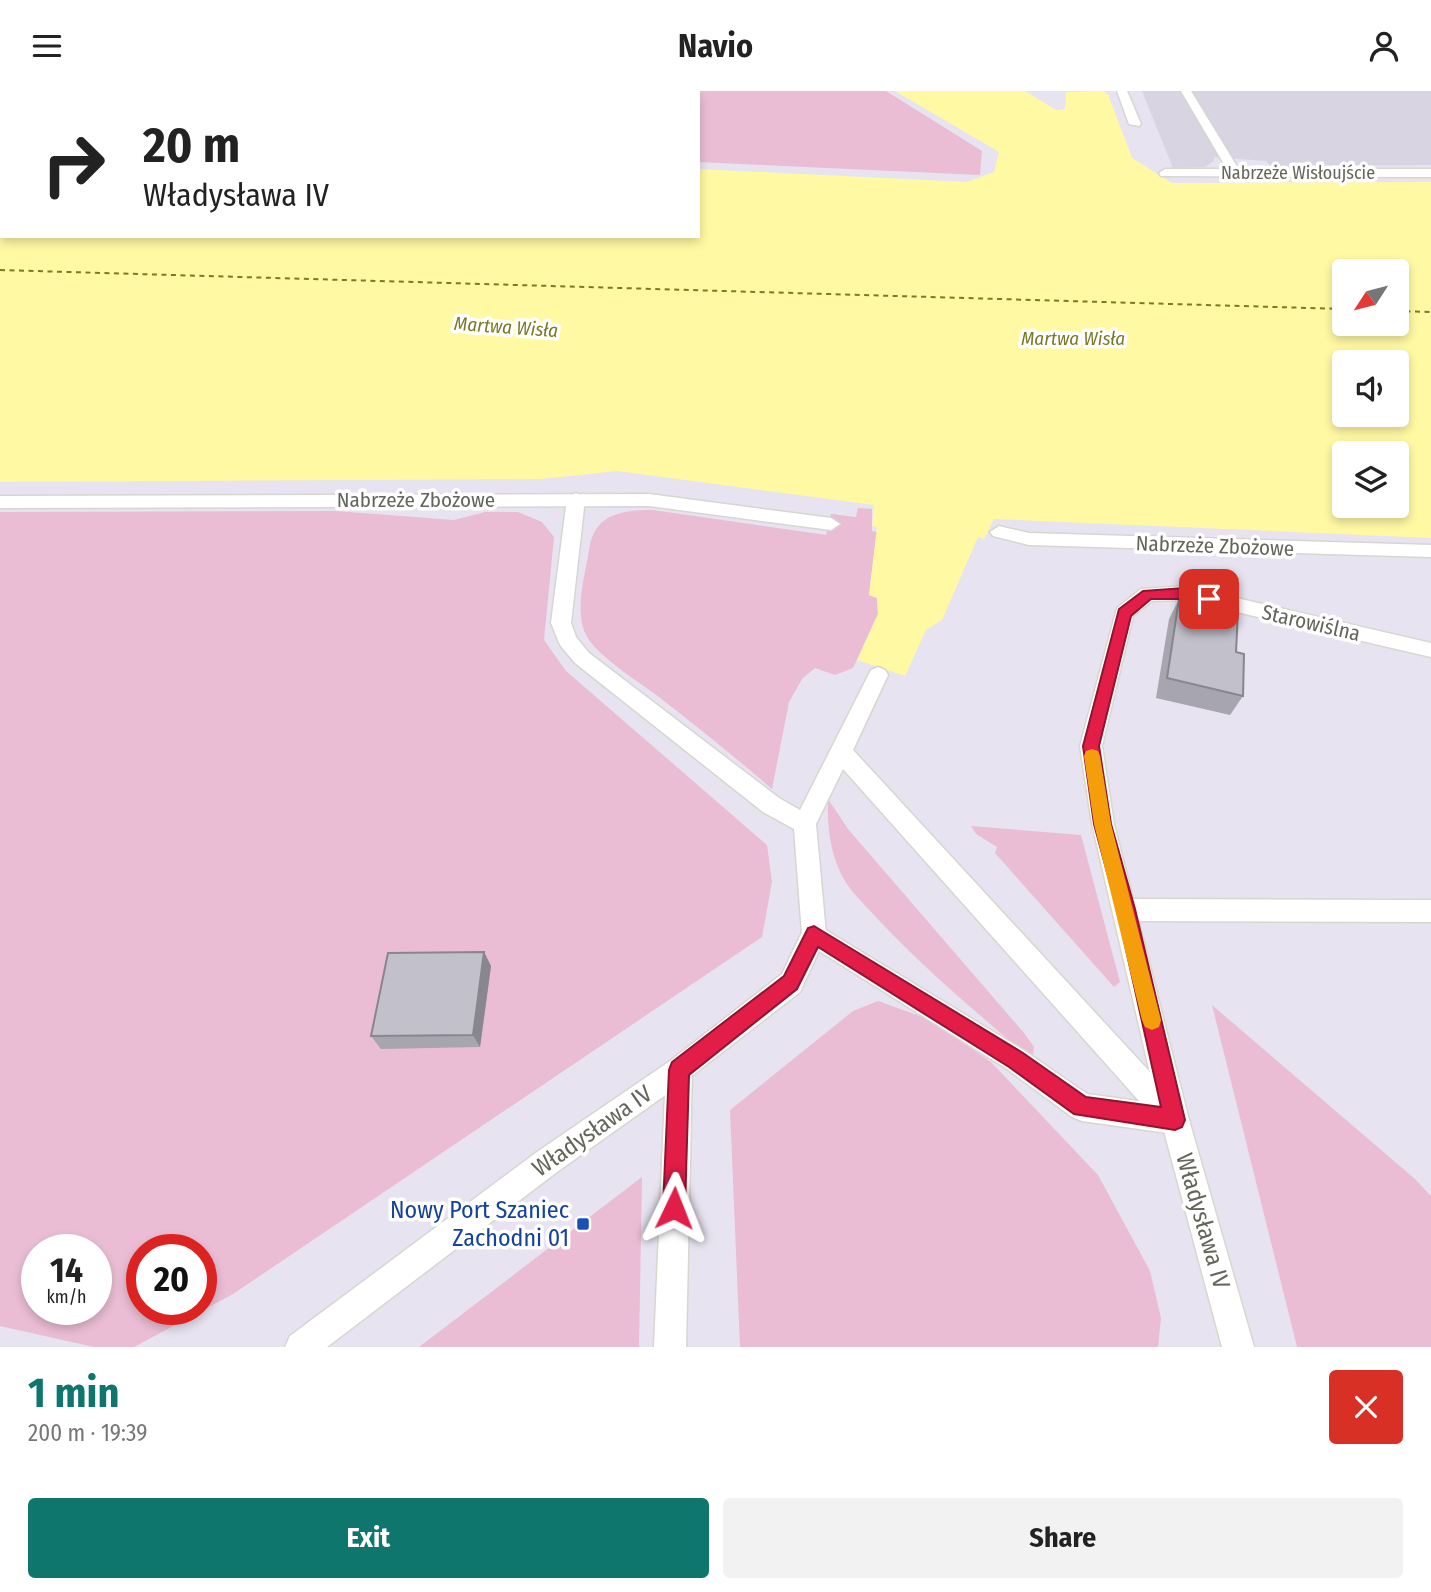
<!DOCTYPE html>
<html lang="en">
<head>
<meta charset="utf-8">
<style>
	:root { --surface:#fff; --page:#f2f2f2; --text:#222; --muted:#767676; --accent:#0f766e }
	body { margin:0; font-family:"Fira Sans Condensed",sans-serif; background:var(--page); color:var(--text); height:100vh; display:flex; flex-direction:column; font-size:26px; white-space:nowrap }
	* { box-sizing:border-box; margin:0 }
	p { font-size:23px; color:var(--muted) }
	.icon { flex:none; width:38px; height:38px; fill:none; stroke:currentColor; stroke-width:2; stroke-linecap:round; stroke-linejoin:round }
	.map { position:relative; height:1256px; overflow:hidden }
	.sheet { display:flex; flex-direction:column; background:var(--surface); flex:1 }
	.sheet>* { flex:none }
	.banner { position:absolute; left:0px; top:0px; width:700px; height:147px; box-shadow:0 4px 10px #0003; background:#fff; color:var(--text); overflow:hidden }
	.needle { width:46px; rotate:234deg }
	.fabs { position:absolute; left:1332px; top:168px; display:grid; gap:14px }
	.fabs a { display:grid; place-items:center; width:77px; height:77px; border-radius:7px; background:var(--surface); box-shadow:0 4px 10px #0003; font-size:35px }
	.speed { position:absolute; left:21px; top:1143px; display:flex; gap:14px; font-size:35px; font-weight:700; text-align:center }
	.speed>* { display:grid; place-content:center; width:91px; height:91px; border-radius:50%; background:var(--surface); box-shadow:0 4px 10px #0003; line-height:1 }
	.speed small { font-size:18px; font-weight:400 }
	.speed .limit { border:10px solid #d22; background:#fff; color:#111 }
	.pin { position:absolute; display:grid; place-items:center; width:60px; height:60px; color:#fff; margin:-30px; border-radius:14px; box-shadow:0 4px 10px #0006 }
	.me { position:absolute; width:77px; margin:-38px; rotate:2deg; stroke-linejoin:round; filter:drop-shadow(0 0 5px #0008) }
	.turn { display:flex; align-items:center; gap:24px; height:147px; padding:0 28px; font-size:32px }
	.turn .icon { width:91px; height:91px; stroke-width:2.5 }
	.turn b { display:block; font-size:49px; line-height:60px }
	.round { display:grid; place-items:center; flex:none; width:74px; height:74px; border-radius:7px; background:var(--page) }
	.head { display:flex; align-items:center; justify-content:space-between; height:119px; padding:0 28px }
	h1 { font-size:42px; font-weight:700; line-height:52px; color:var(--accent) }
	.action { display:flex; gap:14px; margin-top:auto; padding:14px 28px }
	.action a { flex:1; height:80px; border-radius:7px; background:var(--accent); color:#fff; font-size:28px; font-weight:700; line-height:80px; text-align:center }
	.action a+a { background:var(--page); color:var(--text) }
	header { display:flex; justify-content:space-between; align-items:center; height:91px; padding:0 28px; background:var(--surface); font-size:32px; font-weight:700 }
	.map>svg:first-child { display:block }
	.education { fill:#d8d4e2 }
	.green { fill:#eabdd4; fill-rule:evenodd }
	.water { fill:#fff9a4; fill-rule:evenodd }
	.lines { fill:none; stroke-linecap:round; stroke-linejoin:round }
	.ferry { stroke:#797a28; stroke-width:2; stroke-dasharray:5 4.5; stroke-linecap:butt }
	.lane-casing { stroke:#d6d7cf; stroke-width:3 }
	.street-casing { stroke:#d6d7cf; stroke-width:3 }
	.secondary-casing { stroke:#d7d8ce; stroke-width:3 }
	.lane { fill:#fff; fill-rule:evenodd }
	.street { fill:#fff; fill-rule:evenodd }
	.secondary { fill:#fff; fill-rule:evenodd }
	.wall { fill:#a7a5af }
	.shaded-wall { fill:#88868e }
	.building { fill:#c2c0cb; stroke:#88868e; stroke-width:2 }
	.route { fill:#e11d48; stroke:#92132f; stroke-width:2 }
	.slow { fill:#f59e0b }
	.transit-dot { fill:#1a4fb4; stroke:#fff; stroke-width:2.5 }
	.labels { text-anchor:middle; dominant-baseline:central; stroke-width:7; stroke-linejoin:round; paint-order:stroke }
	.far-street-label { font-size:18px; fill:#65665b; stroke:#fff }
	.far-water-label { font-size:19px; font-style:italic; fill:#797a28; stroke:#fff }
	.street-label { font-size:21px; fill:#65665b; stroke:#fff }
	.near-street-label { font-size:24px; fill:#65665b; stroke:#fff }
	.near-transit-label { font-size:24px; fill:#164399; stroke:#fff; text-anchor:end }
</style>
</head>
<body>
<header><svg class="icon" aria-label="menu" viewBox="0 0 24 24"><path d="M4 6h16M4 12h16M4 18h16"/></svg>Navio<svg class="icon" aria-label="person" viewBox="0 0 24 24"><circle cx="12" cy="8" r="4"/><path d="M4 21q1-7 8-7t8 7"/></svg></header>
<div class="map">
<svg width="1431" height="1256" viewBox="0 0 1431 1256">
	<rect width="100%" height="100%" fill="#e7e3f0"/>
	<!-- education -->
	<path class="education" d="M1142,0h289v74l-161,1 -4,-5 -52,-4v4l-9,6 -32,1z"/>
	<!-- green -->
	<g class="green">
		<path d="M481,0h405l96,60 -2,24 -282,-13v-69z"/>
		<path d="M858,417l14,1v22l5,1 -8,63 8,3 1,16 -25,54 -18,7 -20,-7 -13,11 -13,23 -17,87c-38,-33 -77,-64 -117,-95 -19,-14 -59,-39 -69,-59 -12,-25 -1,-59 3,-85 5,-36 32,-40 64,-40l173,25 5,-21 25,3z"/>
		<path d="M336,420l118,9 31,-8h33l24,10 12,15 -10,103 22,31 201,174 5,37 -10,55 -529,357 -99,53h-40l-94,-21v-814zM37,1158h59v60h-59zM142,1158h59v60h-59z"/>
		<path d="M828,708l20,30 176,204 10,14 -1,7 -10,-2c-52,-44 -104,-88 -150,-138 -9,-10 -21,-21 -28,-33 -15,-25 -18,-54 -17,-82z"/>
		<path d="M971,735l110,9 39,147 -6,5 -119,-134 2,-6 -21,-13z"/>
		<path d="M878,910l53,19 60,42 107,113 52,96 11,47 -3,29h-418l-10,-237 123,-99z"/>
		<path d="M1212,914l203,174 16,17v151h-134z"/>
		<path d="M642,1086l-3,170h-220z"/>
	</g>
	<!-- water -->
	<path class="water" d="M895,0h130l31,19 9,-1 1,-17 36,-1 6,3 24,64 40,25 259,-1v356l-437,-19 -10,20 -6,-2 -36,83 -16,10 -21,46 -48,-16 21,-46 -1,-16 -8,-3 8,-68 -5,-1 2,-21 -257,-34 -76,8 -541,3v-366l2,120h696v-67l269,13 27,-10 5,-20zM1344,180h52v53h-52zM1344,271h52v53h-52zM1344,362h52v53h-52z"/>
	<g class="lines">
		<!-- ferry -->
		<g class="ferry">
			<path d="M0,179l1344,39"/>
			<path d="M1396,220l35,1"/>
		</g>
		<defs>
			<g id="lane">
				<path d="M1117,0h10l14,33 -2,2 -10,-2z"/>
				<path d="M1181,0h10l50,82 -2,3h-8z"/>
				<path d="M576,402l9,6 -14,124 5,14 13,16 190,145 21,12 71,-140 7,-3 7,3 3,5 -35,75 332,360 4,10 -4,10 -10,4 -10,-4 -322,-361 -27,55 10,110 -3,8 -9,3 -9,-3 -3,-8 -8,-105 -31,-17 -188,-149 -15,-18 -9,-22 16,-124z"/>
				<path d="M679,966l9,4 4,9 -6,277h-32l12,-277 4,-9z"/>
			</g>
			<g id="street">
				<path d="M1165,78h266v8l-270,-1 -2,-3z"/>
				<path d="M649,403l182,24 9,6 -9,6 -182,-24 -649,2v-12z"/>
				<path d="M999,435l30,7 402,12v12l-402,-12 -36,-9 -3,-4z"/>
				<path d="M1126,808l305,1v22l-305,-1 -9,-3 -3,-8 3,-8z"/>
				<path d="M814,832l211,128 62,43 88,12 10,4 4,10 -4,10 -10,4 -93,-13 -10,-4 -65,-48 -188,-118 -19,41 -112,87 -131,93 -230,175h-42l5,-11 247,-184 133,-91 112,-87 23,-48z"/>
			</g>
			<path id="secondary" d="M1185,495l246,57v14l-246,-57 -33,1 -19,15 -31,130 12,78 75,296 65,227h-32l-61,-227 -69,-296 -12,-78 37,-138 24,-19z"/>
		</defs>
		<!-- lane casing -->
		<use href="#lane" class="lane-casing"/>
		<!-- street casing -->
		<use href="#street" class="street-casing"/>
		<!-- secondary casing -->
		<use href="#secondary" class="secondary-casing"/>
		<!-- lane -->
		<use href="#lane" class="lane"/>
		<!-- street -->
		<use href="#street" class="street"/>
		<!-- secondary -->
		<use href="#secondary" class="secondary"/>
	</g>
	<!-- wall -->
	<g class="wall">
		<path d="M33,0h96l-4,2h-86z"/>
		<path d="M1179,508l57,53 7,44 -13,19 -74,-17 13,-79z"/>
		<path d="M484,861l7,14 -11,81 -99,2 -10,-13z"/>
	</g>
	<!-- shaded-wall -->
	<g class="shaded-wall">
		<path d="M81,0h48l-4,2h-43z"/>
		<path d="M484,861l7,14 -11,81 -7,-12z"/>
	</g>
	<!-- building -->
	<g class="building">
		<path d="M1179,508l59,12 -2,41 8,2 -1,42 -76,-18z"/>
		<path d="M484,861l-11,83 -102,1 17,-83z"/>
	</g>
	<!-- route -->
	<path class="route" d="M1185,497l30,8 2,3 -8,5 -24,-5h-34l-20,17 -32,130 12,78 24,85 50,211 -3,7 -7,3 -101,-16 -65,-47 -191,-120 -21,42 -108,86 -4,133 -3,8 -8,3 -8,-3 -3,-8 6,-138 3,-8 112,-86 24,-48 6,-2 209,127 63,44 75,10 -44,-198 -23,-85 -11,-78 36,-137 24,-18z"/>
	<!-- slow -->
	<path class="slow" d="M1092,658l6,2 2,5 11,68 50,196 -2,7 -7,3 -7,-3 -3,-7 -48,-196 -10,-68 2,-5z"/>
	<!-- markers -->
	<rect class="transit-dot" x="576" y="1126" width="14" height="14" rx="3.5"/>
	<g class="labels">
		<!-- far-street labels -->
		<g class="far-street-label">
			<text x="1298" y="82">Nabrzeże Wisłoujście</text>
		</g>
		<!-- far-water labels -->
		<g class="far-water-label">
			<text transform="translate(506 236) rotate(4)">Martwa Wisła</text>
			<text x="1073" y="247">Martwa Wisła</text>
		</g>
		<!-- street labels -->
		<g class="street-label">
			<text x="416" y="409">Nabrzeże Zbożowe</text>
			<text transform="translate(1215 455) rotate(2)">Nabrzeże Zbożowe</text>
			<text transform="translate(1311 532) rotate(13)">Starowiślna</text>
		</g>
		<!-- near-street labels -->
		<g class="near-street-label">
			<text transform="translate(592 1040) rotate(-35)">Władysława IV</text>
			<text transform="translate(1203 1130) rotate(74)">Władysława IV</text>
		</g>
		<!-- near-transit labels -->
		<g class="near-transit-label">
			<text x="569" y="1119">Nowy Port Szaniec<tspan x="569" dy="28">Zachodni 01</tspan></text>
		</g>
	</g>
</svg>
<div class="fabs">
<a><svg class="needle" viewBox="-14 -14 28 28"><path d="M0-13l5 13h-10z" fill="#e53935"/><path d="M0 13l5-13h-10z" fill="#767676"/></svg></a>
<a><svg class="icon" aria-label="sound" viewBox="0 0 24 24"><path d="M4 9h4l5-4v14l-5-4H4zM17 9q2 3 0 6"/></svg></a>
<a><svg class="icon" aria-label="layers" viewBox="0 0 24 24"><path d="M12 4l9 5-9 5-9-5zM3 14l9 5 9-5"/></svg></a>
</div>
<div class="speed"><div>14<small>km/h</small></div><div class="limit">20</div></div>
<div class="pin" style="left:1209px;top:508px;background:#d93025"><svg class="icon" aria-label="arrive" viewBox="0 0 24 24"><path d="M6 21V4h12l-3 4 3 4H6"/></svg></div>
<svg class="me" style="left:674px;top:1117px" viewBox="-20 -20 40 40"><path d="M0-17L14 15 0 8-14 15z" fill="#e11d48" stroke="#fff" stroke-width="4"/></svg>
<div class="banner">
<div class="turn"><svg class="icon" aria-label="right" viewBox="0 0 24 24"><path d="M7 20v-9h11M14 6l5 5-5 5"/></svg><div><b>20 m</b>Władysława IV</div></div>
</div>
</div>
<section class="sheet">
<div class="head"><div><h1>1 min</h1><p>200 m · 19:39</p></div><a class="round" style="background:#d93025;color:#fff"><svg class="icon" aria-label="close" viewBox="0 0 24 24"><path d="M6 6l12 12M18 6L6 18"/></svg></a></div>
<div class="action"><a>Exit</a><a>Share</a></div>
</section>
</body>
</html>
